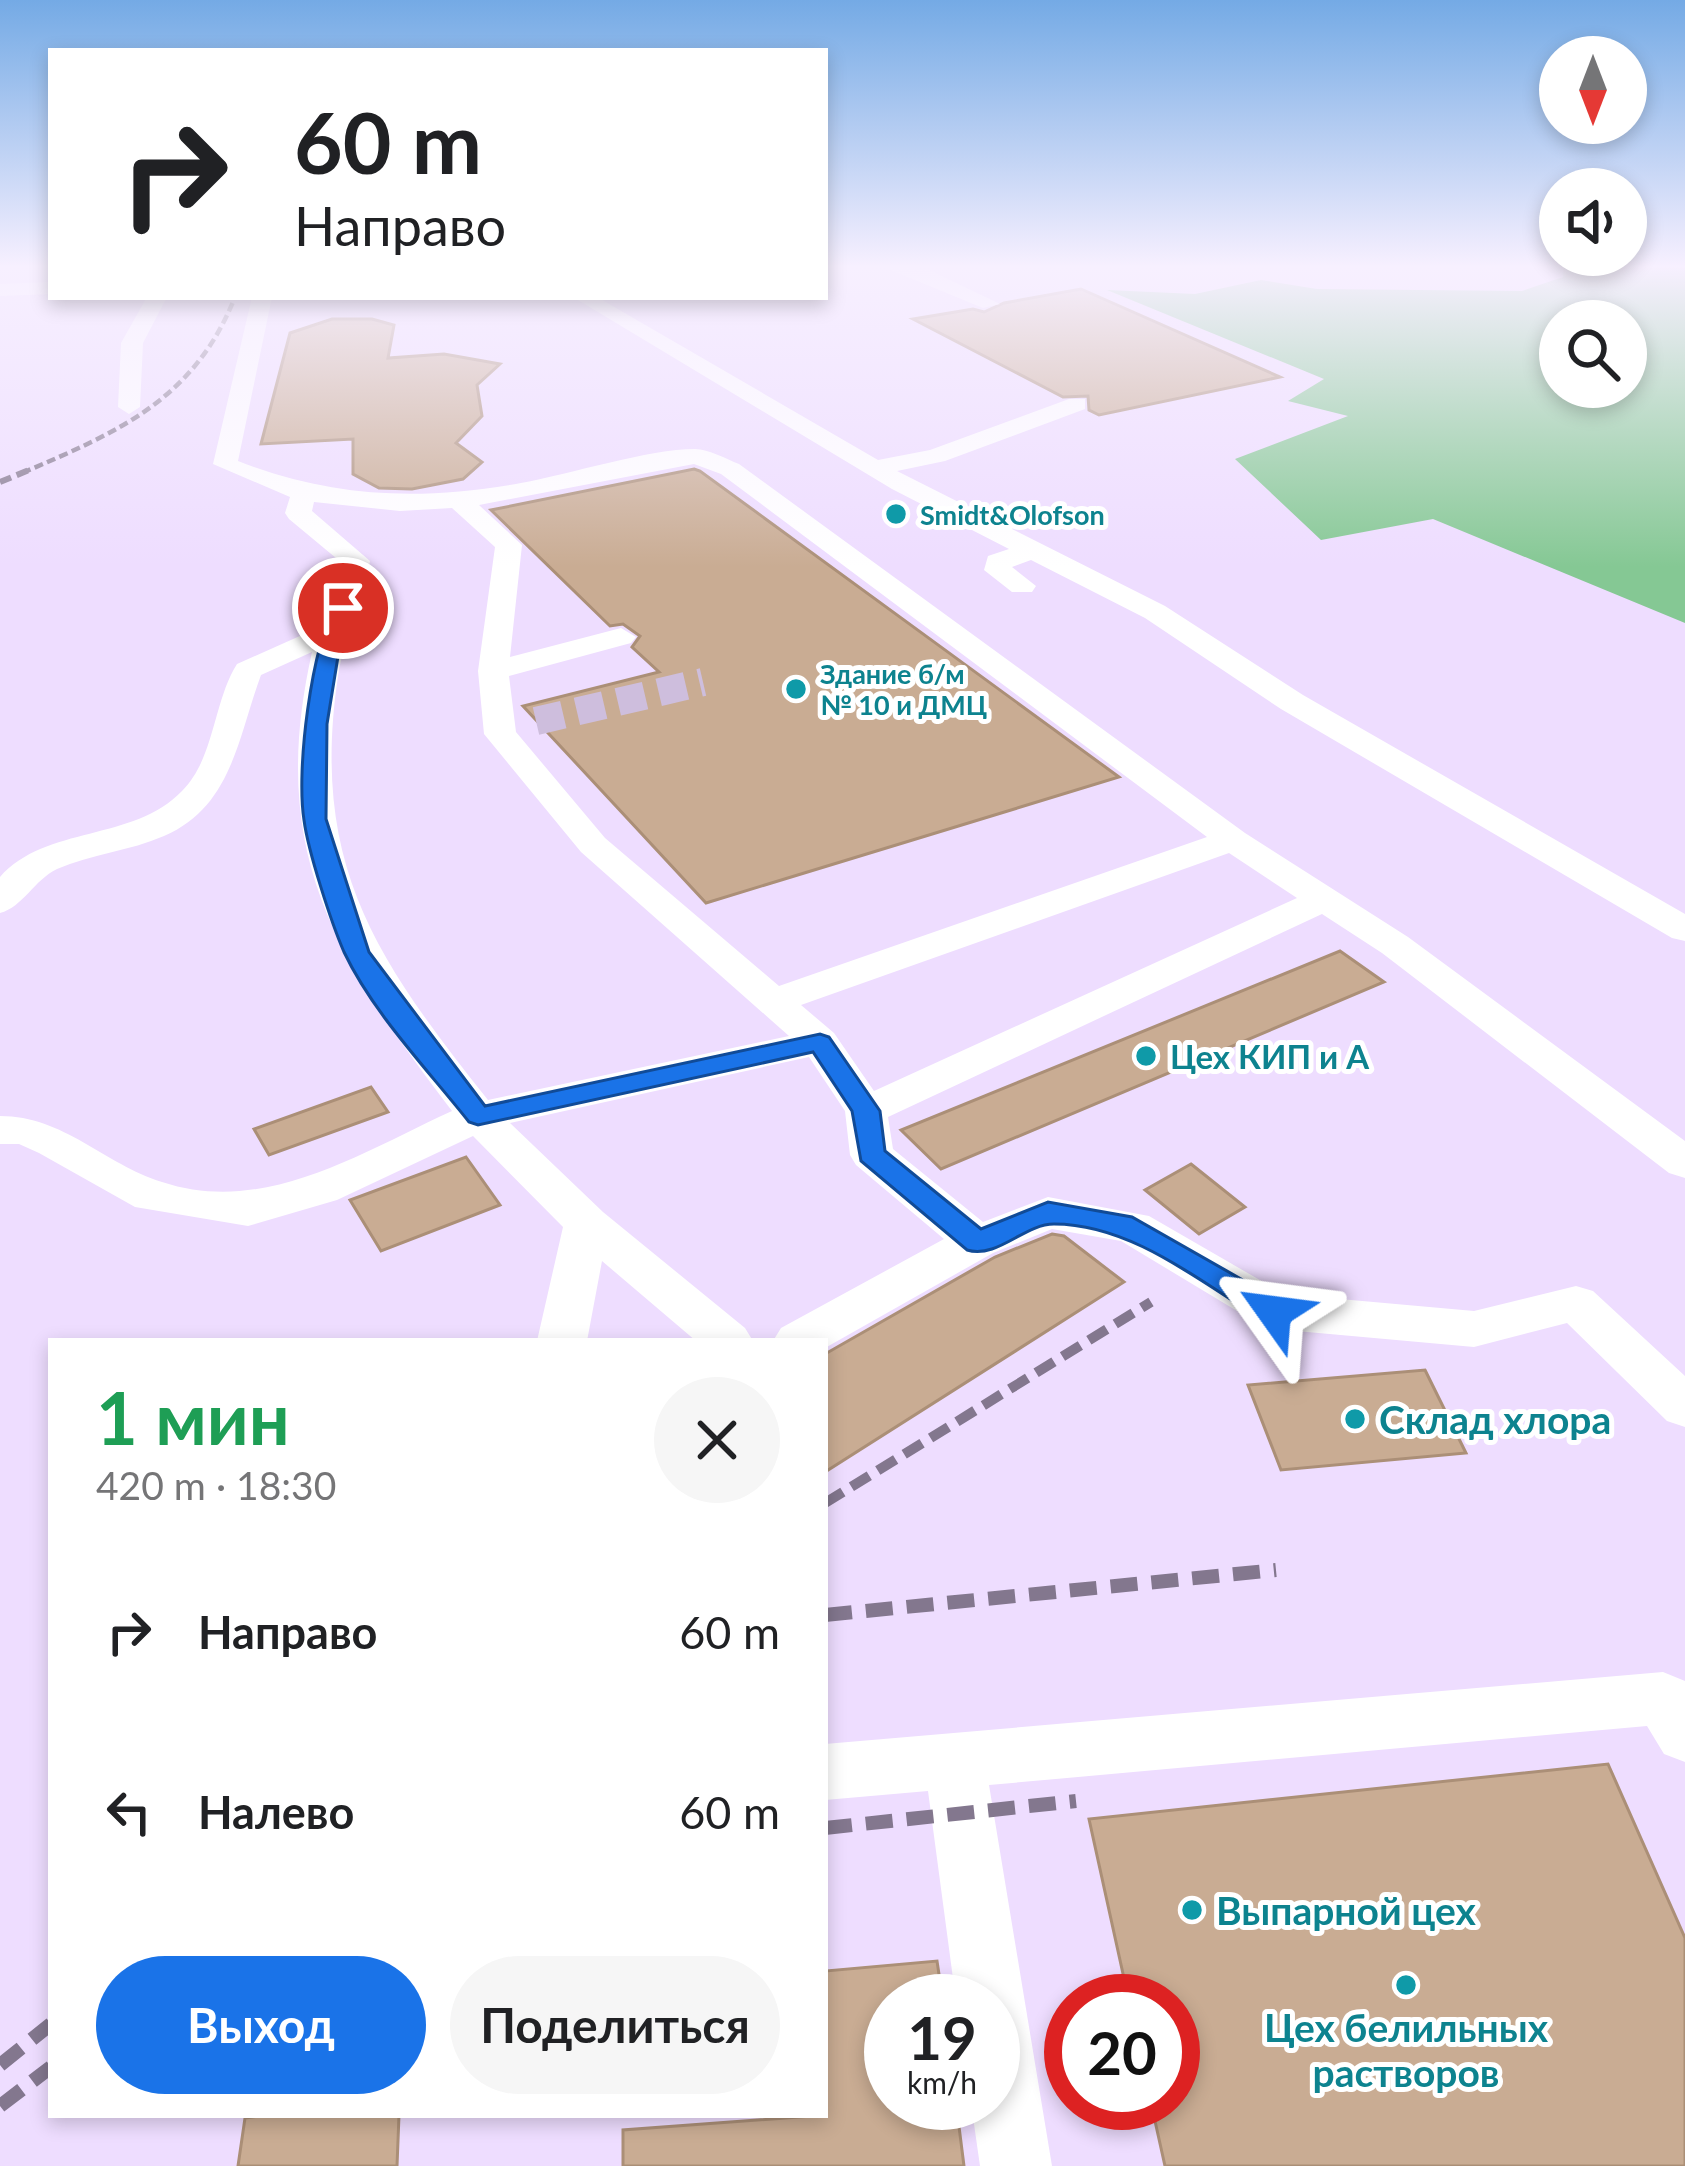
<!DOCTYPE html>
<html lang="ru">
<head>
<meta charset="utf-8">
<style>
	:root { --surface:#fff; --page:#f6f6f6; --text:#202124; --muted:#757577; --accent:#1a73e8 }
	body { margin:0; font-family:Lato,sans-serif; background:var(--page); color:var(--text); height:100vh; display:flex; flex-direction:column; font-size:45px; white-space:nowrap }
	* { box-sizing:border-box; margin:0 }
	p { font-size:39px; color:var(--muted) }
	.icon { flex:none; width:66px; height:66px; fill:none; stroke:currentColor; stroke-width:2; stroke-linecap:round; stroke-linejoin:round }
	.map { position:relative; flex:1; overflow:hidden }
	.details { position:absolute; left:48px; top:1338px; width:780px; height:780px; display:flex; flex-direction:column; background:var(--surface); border-radius:0px; box-shadow:0 6px 18px #0003 }
	.details>* { flex:none }
	.hud { position:absolute; left:48px; top:48px; width:780px; height:252px; border-radius:0px; box-shadow:0 6px 18px #0003; background:#fff; color:var(--text); overflow:hidden }
	.needle { width:78px; rotate:180deg }
	.buttons { position:absolute; left:1539px; top:36px; display:grid; gap:24px }
	.buttons a { display:grid; place-items:center; width:108px; height:108px; border-radius:50%; background:var(--surface); box-shadow:0 6px 18px #0003; font-size:60px }
	.speed { position:absolute; left:864px; top:1974px; display:flex; gap:24px; font-size:60px; font-weight:700; text-align:center }
	.speed>* { display:grid; place-content:center; width:156px; height:156px; border-radius:50%; background:var(--surface); box-shadow:0 6px 18px #0003; line-height:1 }
	.speed small { font-size:30px; font-weight:400 }
	.speed .limit { border:18px solid #d22; background:#fff; color:#111 }
	.pin { position:absolute; display:grid; place-items:center; width:102px; height:102px; color:#fff; margin:-51px; border:6px solid #fff; border-radius:50%; box-shadow:0 3px 12px #0007 }
	.me { position:absolute; width:132px; margin:-66px; rotate:301deg; stroke-linejoin:round; filter:drop-shadow(0 0 9px #0008) }
	.turn { display:flex; align-items:center; gap:42px; height:252px; padding:0 48px; font-size:54px }
	.turn .icon { width:156px; height:156px; stroke-width:2.5 }
	.turn b { display:block; font-size:84px; line-height:102px }
	.round { display:grid; place-items:center; flex:none; width:126px; height:126px; border-radius:63px; background:var(--page) }
	.summary { display:flex; align-items:center; justify-content:space-between; height:204px; padding:0 48px }
	h1 { font-size:72px; font-weight:700; line-height:90px; color:#1e9e55 }
	.action { display:flex; gap:24px; margin-top:auto; padding:24px 48px }
	.action a { flex:1; height:138px; border-radius:72px; background:var(--accent); color:#fff; font-size:48px; font-weight:700; line-height:138px; text-align:center }
	.action a+a { background:var(--page); color:var(--text) }
	ul { padding:0; list-style:none }
	li { display:flex; align-items:center; gap:36px; height:180px; padding:0 48px }
	li div { flex:1 }
	li b { display:block; font-size:45px }
	li em { font-style:normal }
	.map>svg:first-child { display:block }
	.green { fill:#85c894; fill-rule:evenodd }
	.building { fill:#c9ac93; stroke:#ab8f77; stroke-width:3 }
	.lines { fill:none; stroke-linecap:round; stroke-linejoin:round }
	.minor-tunnel { stroke:#cebedd; stroke-width:28; stroke-dasharray:28 14; stroke-linecap:butt }
	.minor { fill:#fff; fill-rule:evenodd }
	.rail-far3 { stroke:#83778e; stroke-width:4.5; stroke-dasharray:9 4.5; stroke-linecap:butt }
	.rail-far2 { stroke:#83778e; stroke-width:6; stroke-dasharray:12 6; stroke-linecap:butt }
	.rail-far1 { stroke:#83778e; stroke-width:10; stroke-dasharray:21 10; stroke-linecap:butt }
	.rail { stroke:#83778e; stroke-width:14; stroke-dasharray:27 14; stroke-linecap:butt }
	.route { fill:#1a73e8; stroke:#114b97; stroke-width:3 }
	.culture-dot { fill:#0f9aa8; stroke:#fff; stroke-width:4.5 }
	.labels { text-anchor:middle; dominant-baseline:central; stroke-width:10; stroke-linejoin:round; paint-order:stroke }
	.far-culture-label { font-size:27px; font-weight:bold; fill:#0d838f; stroke:#fff; text-anchor:start }
	.culture-label { font-size:33px; font-weight:bold; fill:#0d838f; stroke:#fff; text-anchor:start }
	.near-culture-label { font-size:39px; font-weight:bold; fill:#0d838f; stroke:#fff; text-anchor:start }
</style>
</head>
<body>
<div class="map">
<svg width="1685" height="2166" viewBox="0 0 1685 2166">
	<rect width="100%" height="100%" fill="#edf"/>
	<!-- green -->
	<path class="green" d="M1564,264h121v359l-252,-104 -112,21 -86,-81 113,-43 -60,-15 36,-22 -217,-89 88,4 66,-14 56,9 205,2 41,-14zM1560,321h66v66h-66z"/>
	<!-- building -->
	<g class="building">
		<path d="M1081,289l199,88 -181,38 -10,-5 -1,-14 -25,1 -150,-78 60,-10 11,3 20,-9z"/>
		<path d="M332,319h40l22,6 -6,33 56,-4 56,10 -23,21 5,31 -26,27 26,19 -19,17 -51,10 -33,-1 -26,-14v-35l-92,5 29,-111z"/>
		<path d="M694,469l6,2 419,306 -413,126 -183,-197 136,-34 -27,-25 8,-11 -17,-12 -13,2 -119,-116z"/>
		<path d="M1340,951l44,31 -443,187 -40,-39z"/>
		<path d="M371,1087l17,25 -119,43 -15,-26z"/>
		<path d="M466,1157l34,48 -119,46 -31,-51z"/>
		<path d="M1191,1164l54,43 -46,27 -54,-44z"/>
		<path d="M1052,1234l12,2 60,46 -299,190v-118l170,-97z"/>
		<path d="M1425,1370l41,83 -185,17 -33,-85z"/>
		<path d="M1608,1764l77,174v228h-520l-14,-63h22v-102h-44l-40,-182z"/>
		<path d="M937,1961l6,40h-52v102h65l8,63h-341v-36l202,-15v-144z"/>
		<path d="M268,2115h131l-2,51h-159l7,-48z"/>
	</g>
	<g class="lines">
		<!-- minor-tunnel -->
		<path class="minor-tunnel" d="M536,721l167,-39"/>
		<!-- minor -->
		<g class="minor">
			<path d="M825,264h16l-16,7z"/>
			<path d="M876,264l53,6 71,34 -17,4z"/>
			<path d="M51,282v12l-51,2v-12z"/>
			<path d="M147,297h20l-24,46 -3,64 -11,7 -11,-7 3,-64z"/>
			<path d="M252,297h20l-34,164c94,37 183,40 283,22 49,-9 128,-34 174,-34 14,0 31,10 44,15l506,369 163,104 277,204v37l-16,-5 -287,-220 -60,-39 -434,203 5,32 90,73 65,-25 101,19 135,78 190,17 102,-25 17,5 92,85v51l-18,-6 -100,-98 -93,24 -200,-18 -17,-6 -136,-82 -69,-12 -59,24 -168,95v-7h-52l8,-13 163,-89 -88,-74 -6,-10 -5,-44 -36,-54 -299,66 93,89 142,116 8,13h-57l-94,-80 -15,80h-50l26,-114 -90,-91 -136,64 -89,26 -113,-19 -96,-54 -20,-9h-19v-28c64,0 104,48 162,66 103,34 198,-29 290,-71 -117,-154 -185,-258 -140,-459l-51,23c-23,62 -29,132 -97,161 -34,15 -73,18 -107,33 -23,11 -34,38 -57,44v-36c46,-52 133,-35 182,-86 33,-33 31,-89 55,-127l83,-37 22,-64 -53,-44 -4,-6 5,-16 -77,-33zM694,464l27,10 486,363 -428,149 -174,-148 -89,-106 -7,-56 122,-33 5,-6 -15,-9 -111,29 12,-112 -43,-40zM314,502l86,9 52,-3 43,39 -17,124 6,63 97,118 208,184 -301,64c-112,-141 -178,-235 -150,-424 6,-40 26,-76 32,-115l-58,-50zM1229,853l68,45 -423,193 -40,-58 -33,-28z"/>
			<path d="M573,297h24l281,163 52,-10 139,-51h16v10l-140,52 -48,10 268,135 138,89 382,219v27l-13,-3 -391,-229 -136,-91 -114,-58 -19,7 24,19 -4,6h-20l-28,-22 4,-14 21,-7 -117,-60z"/>
			<path d="M1663,1672l22,9v81l-21,-8 -17,-28 -658,59 63,381h-72l-9,-63h22v-102h-37l-28,-210 -103,9v-56z"/>
		</g>
		<!-- rail-far3 -->
		<path class="rail-far3" d="M22,473c96,-41 172,-73 213,-176"/>
		<!-- rail-far2 -->
		<path class="rail-far2" d="M0,482l29,-12"/>
		<!-- rail-far1 -->
		<path class="rail-far1" d="M825,1503l326,-201"/>
		<!-- rail -->
		<g class="rail">
			<path d="M825,1615l451,-45"/>
			<path d="M825,1828l251,-27"/>
			<path d="M0,2065l51,-41"/>
			<path d="M0,2106l51,-39"/>
		</g>
	</g>
	<!-- sky -->
	<linearGradient id="sky" x2="0" y2="1"><stop stop-color="#74aae5"/><stop offset="0.47" stop-color="#f7f0ff"/><stop offset="1" stop-color="#f7f0ff" stop-opacity="0"/></linearGradient>
	<rect width="1685" height="567" fill="url(#sky)"/>
	<!-- route -->
	<path class="route" d="M336,604l16,4 -10,24 -15,92 -1,95 43,133 116,154 335,-72 9,3 51,74 5,40 96,78 67,-27 84,15 153,87 5,8 -5,8h-22c-64,-39 -132,-96 -209,-96 -30,0 -56,35 -87,26l-106,-89 -9,-50 -39,-59 -335,73 -9,-3c-42,-53 -96,-109 -125,-170 -13,-30 -36,-101 -40,-132 -8,-51 7,-171 32,-216z"/>
	<!-- markers -->
	<g class="culture-dot">
		<circle cx="896" cy="514" r="12"/>
		<circle cx="796" cy="689" r="12"/>
		<circle cx="1146" cy="1056" r="12"/>
		<circle cx="1355" cy="1419" r="12"/>
		<circle cx="1192" cy="1910" r="12"/>
		<circle cx="1406" cy="1985" r="12"/>
	</g>
	<g class="labels">
		<!-- far-culture labels -->
		<g class="far-culture-label">
			<text x="920" y="514">Smidt&amp;Olofson</text>
			<text x="820" y="673">Здание б/м<tspan x="820" dy="31">№ 10 и ДМЦ</tspan></text>
		</g>
		<!-- culture labels -->
		<g class="culture-label">
			<text x="1170" y="1056">Цех КИП и А</text>
		</g>
		<!-- near-culture labels -->
		<g class="near-culture-label">
			<text x="1379" y="1419">Склад хлора</text>
			<text x="1216" y="1910">Выпарной цех</text>
			<text x="1406" y="2027" text-anchor="middle">Цех белильных<tspan x="1406" dy="45">растворов</tspan></text>
		</g>
	</g>
</svg>
<div class="buttons">
<a><svg class="needle" viewBox="-14 -14 28 28"><path d="M0-13l5 13h-10z" fill="#e53935"/><path d="M0 13l5-13h-10z" fill="#757577"/></svg></a>
<a><svg class="icon" aria-label="sound" viewBox="0 0 24 24"><path d="M4 9h4l5-4v14l-5-4H4zM17 9q2 3 0 6"/></svg></a>
<a><svg class="icon" aria-label="search" viewBox="0 0 24 24"><circle cx="10" cy="10" r="6"/><path d="M15 15l6 6"/></svg></a>
</div>
<div class="speed"><div>19<small>km/h</small></div><div class="limit">20</div></div>
<div class="pin" style="left:343px;top:608px;background:#d93025"><svg class="icon" aria-label="arrive" viewBox="0 0 24 24"><path d="M6 21V4h12l-3 4 3 4H6"/></svg></div>
<svg class="me" style="left:1274px;top:1312px" viewBox="-20 -20 40 40"><path d="M0-17L14 15 0 8-14 15z" fill="#1a73e8" stroke="#fff" stroke-width="4"/></svg>
<div class="hud">
<div class="turn"><svg class="icon" aria-label="right" viewBox="0 0 24 24"><path d="M7 20v-9h11M14 6l5 5-5 5"/></svg><div><b>60 m</b>Направо</div></div>
</div>
<section class="details">
<div class="summary"><div><h1>1 мин</h1><p>420 m · 18:30</p></div><a class="round"><svg class="icon" aria-label="close" viewBox="0 0 24 24"><path d="M6 6l12 12M18 6L6 18"/></svg></a></div>
<ul>
<li><svg class="icon" aria-label="right" viewBox="0 0 24 24"><path d="M7 20v-9h11M14 6l5 5-5 5"/></svg><div><b>Направо</b></div><em>60 m</em></li>
<li><svg class="icon" aria-label="left" viewBox="0 0 24 24"><path d="M17 20v-9H6M10 6l-5 5 5 5"/></svg><div><b>Налево</b></div><em>60 m</em></li>
</ul>
<div class="action"><a>Выход</a><a>Поделиться</a></div>
</section>
</div>
</body>
</html>
